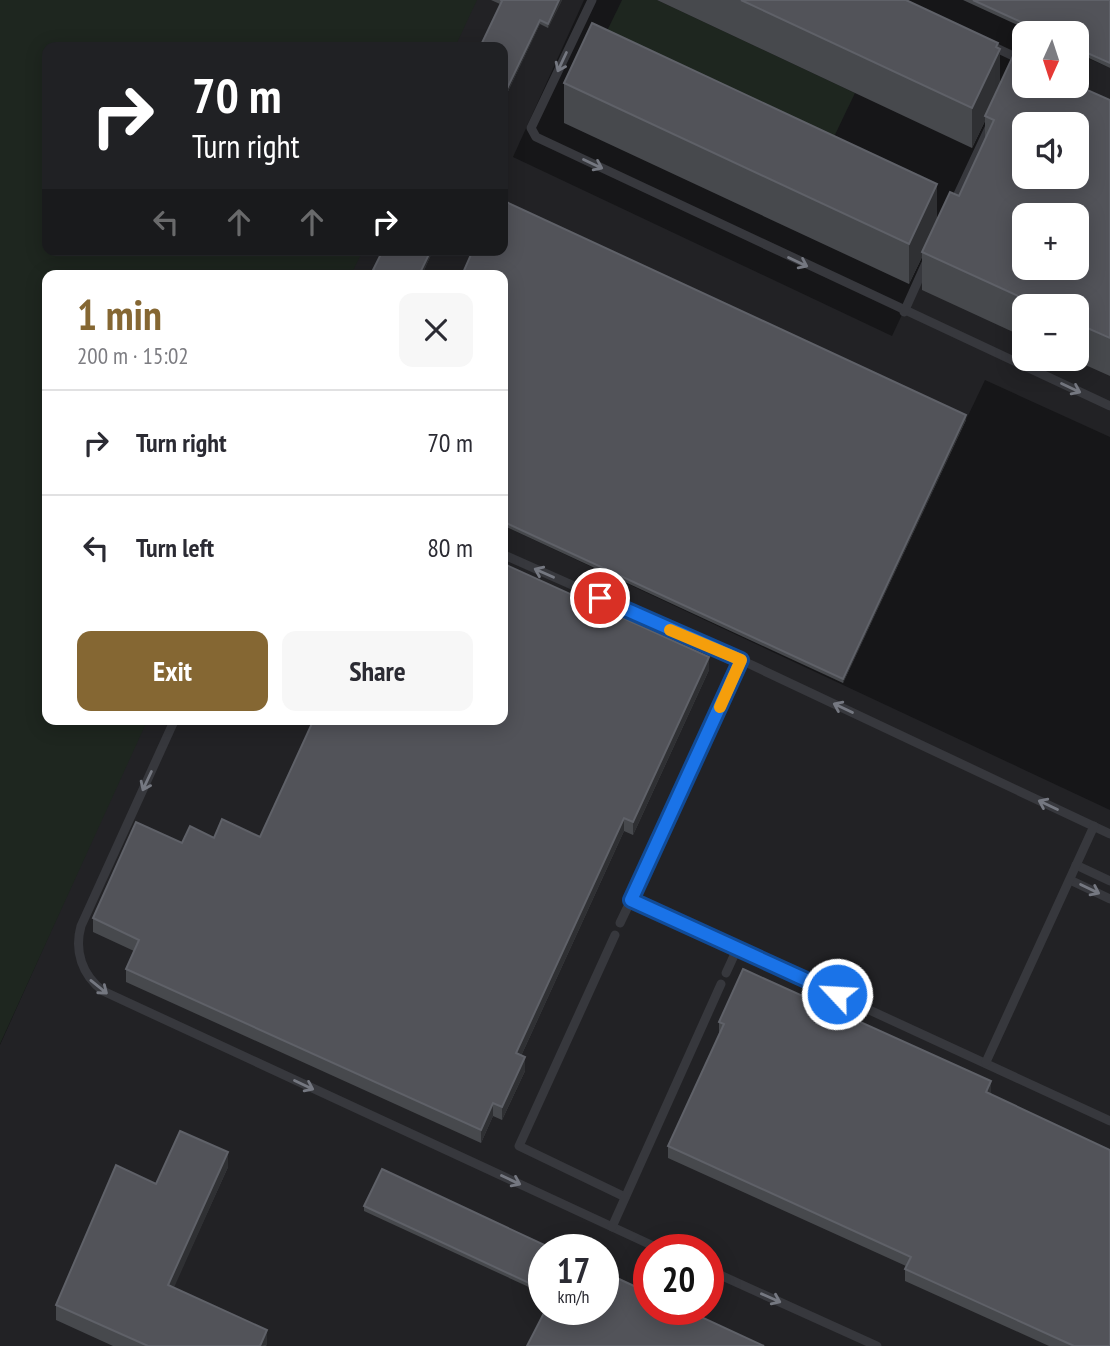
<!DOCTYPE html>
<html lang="en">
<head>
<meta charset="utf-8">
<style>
	:root { --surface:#fff; --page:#f7f7f7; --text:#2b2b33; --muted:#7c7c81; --line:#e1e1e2; --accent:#856733 }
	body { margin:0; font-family:"PT Sans Narrow",sans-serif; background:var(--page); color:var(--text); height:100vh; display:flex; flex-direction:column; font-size:26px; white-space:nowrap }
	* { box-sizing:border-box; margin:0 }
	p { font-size:23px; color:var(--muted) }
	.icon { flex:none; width:38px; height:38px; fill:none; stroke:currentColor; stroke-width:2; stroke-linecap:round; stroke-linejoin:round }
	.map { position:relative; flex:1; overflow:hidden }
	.sheet { position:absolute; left:42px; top:270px; width:466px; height:455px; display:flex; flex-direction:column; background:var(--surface); border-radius:14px; box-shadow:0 4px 18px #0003 }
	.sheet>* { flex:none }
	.banner { position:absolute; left:42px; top:42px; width:466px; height:214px; border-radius:14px; box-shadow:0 4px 18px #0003; background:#202124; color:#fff; overflow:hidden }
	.needle { width:46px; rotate:183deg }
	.tools { position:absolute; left:1012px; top:21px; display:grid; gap:14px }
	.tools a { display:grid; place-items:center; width:77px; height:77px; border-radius:14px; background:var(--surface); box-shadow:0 4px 18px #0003; font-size:35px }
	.speed { position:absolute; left:528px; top:1234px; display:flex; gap:14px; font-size:35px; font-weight:700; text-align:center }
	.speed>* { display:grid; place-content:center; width:91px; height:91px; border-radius:50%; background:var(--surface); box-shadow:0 4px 18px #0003; line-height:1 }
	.speed small { font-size:18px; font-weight:400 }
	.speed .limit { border:10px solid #d22; background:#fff; color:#111 }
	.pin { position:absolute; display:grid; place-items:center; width:60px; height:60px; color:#fff; margin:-30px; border:4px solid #fff; border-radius:50%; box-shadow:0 2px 7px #0007 }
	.me { position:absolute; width:77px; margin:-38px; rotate:295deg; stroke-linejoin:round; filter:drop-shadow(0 0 5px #0008) }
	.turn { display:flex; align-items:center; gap:24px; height:147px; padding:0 35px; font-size:32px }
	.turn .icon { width:91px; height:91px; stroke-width:2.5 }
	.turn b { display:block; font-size:49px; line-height:60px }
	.lanes { display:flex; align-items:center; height:66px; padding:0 35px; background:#0003; justify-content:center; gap:35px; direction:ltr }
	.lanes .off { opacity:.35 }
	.round { display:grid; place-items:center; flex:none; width:74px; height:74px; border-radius:14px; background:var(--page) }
	.headline { display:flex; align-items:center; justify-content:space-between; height:119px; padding:0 35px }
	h1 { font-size:42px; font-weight:700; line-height:52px; color:var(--accent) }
	.primary-button { display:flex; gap:14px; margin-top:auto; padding:14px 35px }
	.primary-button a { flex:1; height:80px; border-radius:14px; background:var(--accent); color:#fff; font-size:28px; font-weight:700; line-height:80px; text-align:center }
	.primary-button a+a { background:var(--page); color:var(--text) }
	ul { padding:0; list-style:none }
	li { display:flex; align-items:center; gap:21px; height:105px; padding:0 35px; border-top:2px solid var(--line) }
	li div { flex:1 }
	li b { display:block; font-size:26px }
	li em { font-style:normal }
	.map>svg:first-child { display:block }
	.built { fill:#222225; fill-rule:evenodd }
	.green { fill:#1e261f }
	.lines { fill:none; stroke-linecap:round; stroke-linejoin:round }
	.service { stroke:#37383d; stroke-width:9 }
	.wall { fill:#47494d }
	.shaded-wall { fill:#2f3033 }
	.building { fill:#525359; stroke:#5f6168; stroke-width:2; fill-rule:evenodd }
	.oneway { stroke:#757881 }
	.route-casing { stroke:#114b97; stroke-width:18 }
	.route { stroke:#1a73e8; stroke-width:12 }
	.slow { stroke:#f59e0b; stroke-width:12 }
</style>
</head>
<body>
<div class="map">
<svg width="1110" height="1346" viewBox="0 0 1110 1346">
	<rect width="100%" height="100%" fill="#161618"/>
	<!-- built -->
	<g class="built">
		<path d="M475,0h109l-71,157 379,179 132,-282v32h52v-33l34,15v369l-125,-57 -19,40 -464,-216v-157h-49zM1024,124h52v53h-52zM1024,215h52v53h-52zM1024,306h52v53h-52z"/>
		<path d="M358,250h118l-12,25h-118z"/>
		<path d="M502,525l608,285v536h-1110v-301l146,-326h356zM544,1250h60v59h-60zM649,1250h60v59h-60z"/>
	</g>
	<!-- green -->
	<g class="green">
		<path d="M0,0h477l-22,47h-408v203h316l-12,25h-304v444h101l-148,325z"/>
		<path d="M622,0h35l198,93 -36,75 -227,-106z"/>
	</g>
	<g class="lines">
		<!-- service -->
		<g class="service">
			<path d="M592,0l-61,128 5,9 574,269"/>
			<path d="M990,45l34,16"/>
			<path d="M953,205l37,-79"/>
			<path d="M904,312l22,-49"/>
			<path d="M502,554l239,106 369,174"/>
			<path d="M741,660l-110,240 479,221"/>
			<path d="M175,719l-94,207c-7,25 1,49 22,65l559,259"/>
			<path d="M1076,865l34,16"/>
			<path d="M1070,880l40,19"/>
			<path d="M620,923l11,-23"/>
			<path d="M615,935l-96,211 106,51"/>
			<path d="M726,973l11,-24"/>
			<path d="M986,1062l108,-236"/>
			<path d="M612,1227l109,-243"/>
			<path d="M709,1270l168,76"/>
		</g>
	</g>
	<!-- wall -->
	<g class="wall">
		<path d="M491,0h71l-14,28 -8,-4 -38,80v-57l-2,-43z"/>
		<path d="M657,0h249l92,48 2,35 110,17v276l-38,-17h4v-53h-52v31l-102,-47v-33l-13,27 -345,-161v-40l373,136 22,-23 26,-57v-18l-13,27z"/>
		<path d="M963,0h147v68l-34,-16v-19h-41z"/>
		<path d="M383,250h50l-11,25h-48l-1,-1v-4z"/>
		<path d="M502,275l464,145 -123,263 -341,-158z"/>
		<path d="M709,670l-76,165 -9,-4 -103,225 4,15 -23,49 -9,-4 -12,27 -355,-161v-13l8,-18 -41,-19v-14l89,-75 32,-5 46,-1z"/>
		<path d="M719,1022l272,71 119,253h-61l-144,-65v-12l1,-3 -238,-108v-12l51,-112z"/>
		<path d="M228,1167l-55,121 94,58h-154l-57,-26v-15l100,-121z"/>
		<path d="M364,1206l180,44v44l-180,-83z"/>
	</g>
	<!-- shaded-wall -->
	<g class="shaded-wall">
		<path d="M559,0h3l-14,28v-4z"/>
		<path d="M540,20v4l-38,80v-5z"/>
		<path d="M998,43v10l2,-4v39l-15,28v5l-13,27v-40z"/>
		<path d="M937,184v40l-15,28v5l-13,27v-40z"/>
		<path d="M431,250h2l-11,25h-3z"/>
		<path d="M966,415v5l-123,263v-4z"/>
		<path d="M709,657v13l-76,165v-13z"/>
		<path d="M624,818v13l-108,236v-14z"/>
		<path d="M525,1057v14l-23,49v-13z"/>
		<path d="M991,1081v12l-5,10v-11z"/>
		<path d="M493,1103v13l-12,27v-13z"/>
		<path d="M228,1152v15l-60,134v-16z"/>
		<path d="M267,1330v15l-7,1z"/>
	</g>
	<!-- building -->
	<g class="building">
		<path d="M501,0h58l-11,24 -8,-4 -38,79v-52h-22l22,-46z"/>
		<path d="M741,0h165l92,43 -2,4 4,2 -28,59z"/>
		<path d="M973,0h137v63l-34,-15v-15h-31z"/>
		<path d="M592,23l345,161 -28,60 -345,-161z"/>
		<path d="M1013,56l11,5v25h52v-1l34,15v238l-34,-15v-17h-36l-118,-54 28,-60 9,4 35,-76 -9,-4zM1024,124h52v53h-52zM1024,215h52v53h-52z"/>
		<path d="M502,200l464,215 -123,264 -341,-158v-246h-40l11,-25h29z"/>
		<path d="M383,250h48l-12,25h-35l-11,-5z"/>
		<path d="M502,563l207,94 -76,165 -9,-4 -108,235 9,4 -23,50 -9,-4 -12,27 -355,-161 13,-29 -46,-22 43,-96 46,21 8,-17 24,12 8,-19 38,18 54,-118h188z"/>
		<path d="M743,969l248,112 -5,11 124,58v196h-36l-169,-77 6,-12 -243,-111 56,-122 -5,-2z"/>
		<path d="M180,1131l48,21 -60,133 99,45 -7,16h-112l-92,-41 60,-140 40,19z"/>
		<path d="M382,1169l173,81h-11v40l-180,-84z"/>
		<path d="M604,1272l45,21v16h35l80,37h-237l19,-37h58z"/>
	</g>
	<!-- one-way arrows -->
	<defs><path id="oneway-shaft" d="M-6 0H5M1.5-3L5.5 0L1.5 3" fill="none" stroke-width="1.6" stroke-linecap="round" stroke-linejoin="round" transform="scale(1.75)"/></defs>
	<g class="oneway">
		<use href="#oneway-shaft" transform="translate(562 62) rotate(115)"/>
		<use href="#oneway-shaft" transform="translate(593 164) rotate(25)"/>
		<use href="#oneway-shaft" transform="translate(798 262) rotate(25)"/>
		<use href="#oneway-shaft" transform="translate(1071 388) rotate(25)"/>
		<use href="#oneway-shaft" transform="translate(544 573) rotate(-156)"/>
		<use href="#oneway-shaft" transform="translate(843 708) rotate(-155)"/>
		<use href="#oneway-shaft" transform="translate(147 781) rotate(115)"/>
		<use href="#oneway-shaft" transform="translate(1048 805) rotate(-155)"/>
		<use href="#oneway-shaft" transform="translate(1090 889) rotate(26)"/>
		<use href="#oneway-shaft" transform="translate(99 987) rotate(39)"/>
		<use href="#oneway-shaft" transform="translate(304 1085) rotate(25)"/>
		<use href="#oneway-shaft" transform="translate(511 1180) rotate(25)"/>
		<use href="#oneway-shaft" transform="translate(771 1298) rotate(24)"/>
	</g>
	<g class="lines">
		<defs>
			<path id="route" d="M600,598l141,62 -110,240 206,94"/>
		</defs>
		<!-- route casing -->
		<use href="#route" class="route-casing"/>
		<!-- route -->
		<use href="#route" class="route"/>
		<!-- slow -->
		<path class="slow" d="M670,630l71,30 -21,47"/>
	</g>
</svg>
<div class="tools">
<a><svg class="needle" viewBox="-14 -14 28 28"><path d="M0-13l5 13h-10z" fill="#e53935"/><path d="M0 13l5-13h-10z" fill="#7c7c81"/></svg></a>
<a><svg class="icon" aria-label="sound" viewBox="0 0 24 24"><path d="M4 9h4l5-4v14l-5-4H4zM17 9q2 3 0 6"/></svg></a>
<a>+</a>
<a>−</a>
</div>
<div class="speed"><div>17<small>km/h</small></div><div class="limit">20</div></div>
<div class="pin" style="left:600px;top:598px;background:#d93025"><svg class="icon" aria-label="arrive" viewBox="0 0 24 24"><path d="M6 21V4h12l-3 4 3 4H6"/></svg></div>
<svg class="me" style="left:837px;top:994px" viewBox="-20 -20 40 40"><circle r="17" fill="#1a73e8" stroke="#fff" stroke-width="3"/><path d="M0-11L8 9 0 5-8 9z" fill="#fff"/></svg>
<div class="banner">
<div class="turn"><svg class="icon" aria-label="right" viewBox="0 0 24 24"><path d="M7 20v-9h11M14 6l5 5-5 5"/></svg><div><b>70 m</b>Turn right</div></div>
<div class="lanes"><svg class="icon off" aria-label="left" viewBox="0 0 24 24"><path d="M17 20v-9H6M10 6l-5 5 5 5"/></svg><svg class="icon off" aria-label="ahead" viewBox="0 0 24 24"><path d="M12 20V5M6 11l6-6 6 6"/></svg><svg class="icon off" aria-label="ahead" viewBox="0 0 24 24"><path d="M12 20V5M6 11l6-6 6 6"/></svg><svg class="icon" aria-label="right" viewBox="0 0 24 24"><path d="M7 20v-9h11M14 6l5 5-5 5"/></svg></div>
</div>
<section class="sheet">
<div class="headline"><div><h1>1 min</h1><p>200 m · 15:02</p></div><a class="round"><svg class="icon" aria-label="close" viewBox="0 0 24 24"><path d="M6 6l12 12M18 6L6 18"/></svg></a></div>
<ul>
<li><svg class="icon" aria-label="right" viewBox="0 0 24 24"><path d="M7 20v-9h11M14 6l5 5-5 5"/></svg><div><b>Turn right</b></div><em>70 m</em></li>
<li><svg class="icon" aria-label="left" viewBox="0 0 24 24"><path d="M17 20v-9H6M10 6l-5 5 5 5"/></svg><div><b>Turn left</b></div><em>80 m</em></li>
</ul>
<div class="primary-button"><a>Exit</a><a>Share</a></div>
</section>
</div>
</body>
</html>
